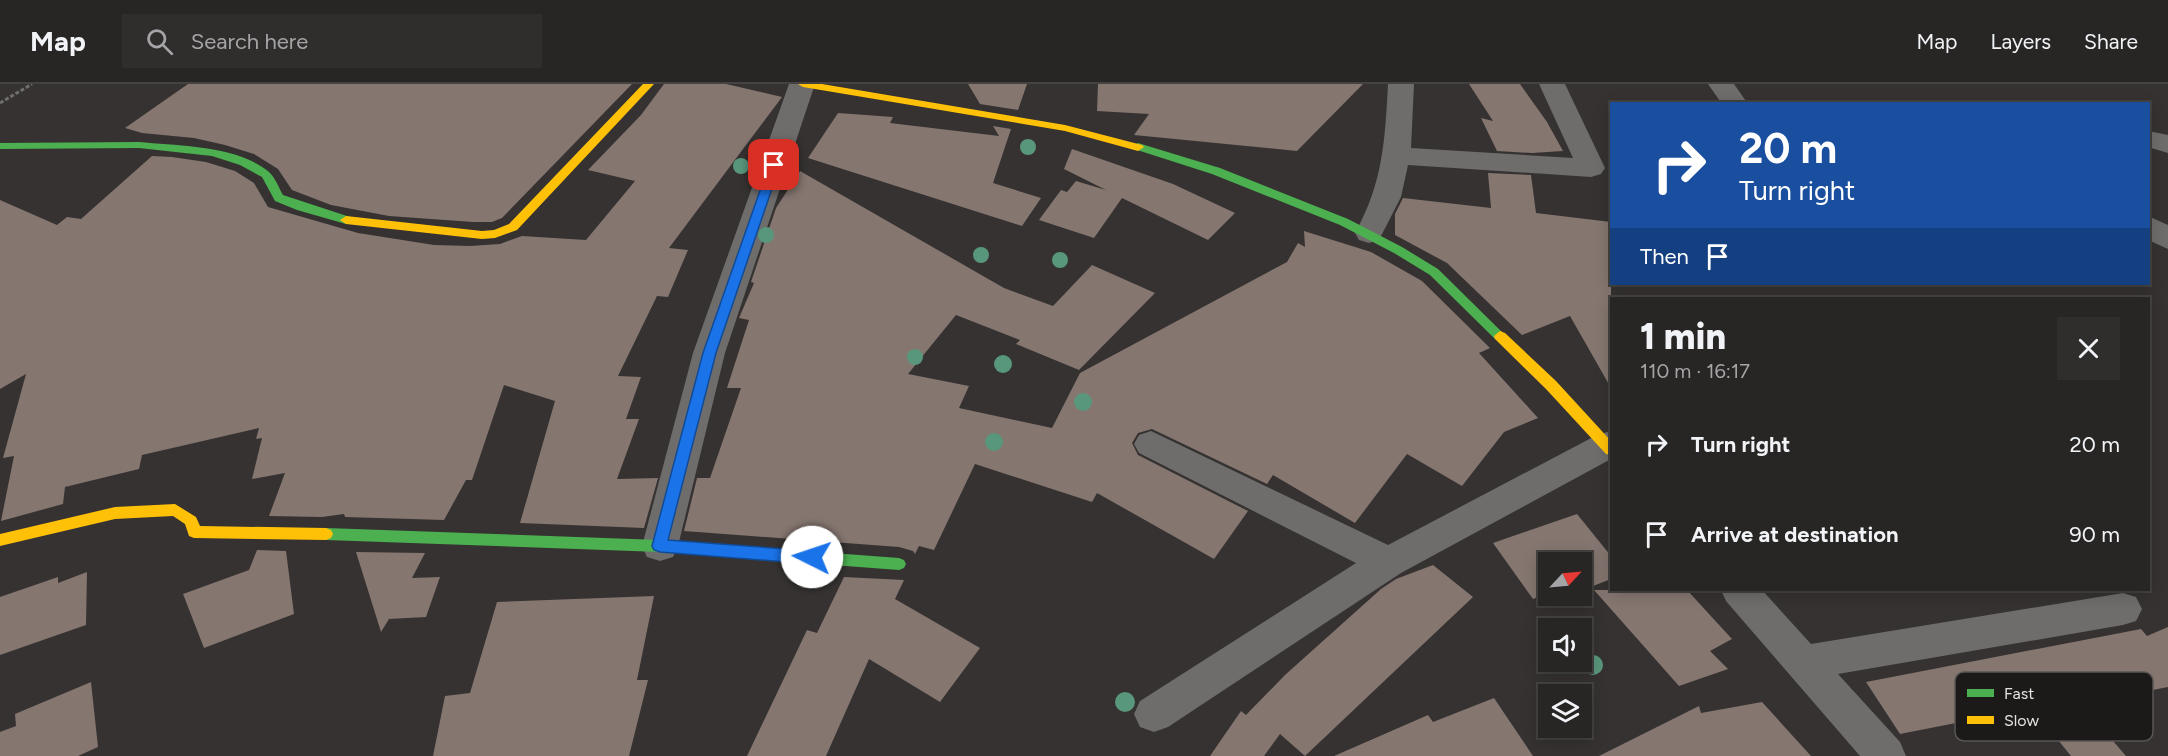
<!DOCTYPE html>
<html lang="en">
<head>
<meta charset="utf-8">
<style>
	:root { --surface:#282625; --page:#302e2d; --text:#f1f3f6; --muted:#a5a5a7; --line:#444342 }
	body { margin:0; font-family:Figtree,sans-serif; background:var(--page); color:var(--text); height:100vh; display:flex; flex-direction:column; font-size:22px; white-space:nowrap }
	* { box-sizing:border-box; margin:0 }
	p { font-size:20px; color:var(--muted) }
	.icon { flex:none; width:33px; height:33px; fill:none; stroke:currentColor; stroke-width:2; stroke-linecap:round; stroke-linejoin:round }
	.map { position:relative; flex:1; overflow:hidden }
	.side { position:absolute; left:1610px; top:213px; width:540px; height:294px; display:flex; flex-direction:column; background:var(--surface); border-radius:0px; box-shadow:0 3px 15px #0003,0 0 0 2px var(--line) }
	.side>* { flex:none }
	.guide { position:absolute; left:1610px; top:18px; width:540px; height:183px; border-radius:0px; box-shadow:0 3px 15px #0003,0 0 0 2px var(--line); background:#1a4fa0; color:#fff; overflow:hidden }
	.needle { width:39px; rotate:64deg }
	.tools { position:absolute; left:1538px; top:468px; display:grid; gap:12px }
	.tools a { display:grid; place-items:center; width:54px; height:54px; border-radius:0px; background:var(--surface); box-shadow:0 3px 15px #0003,0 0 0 2px var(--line); font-size:30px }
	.pin { position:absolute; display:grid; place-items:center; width:51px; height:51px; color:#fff; margin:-26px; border-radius:12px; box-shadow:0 3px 9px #0006 }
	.me { position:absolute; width:66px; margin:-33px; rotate:274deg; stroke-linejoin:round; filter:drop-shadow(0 0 4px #0008) }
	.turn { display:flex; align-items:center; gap:21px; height:126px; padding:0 30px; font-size:27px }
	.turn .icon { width:78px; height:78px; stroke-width:2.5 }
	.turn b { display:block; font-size:42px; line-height:51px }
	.then { display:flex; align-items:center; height:57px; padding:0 30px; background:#0003; gap:12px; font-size:22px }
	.round { display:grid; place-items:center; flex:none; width:63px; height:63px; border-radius:0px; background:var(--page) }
	.head { display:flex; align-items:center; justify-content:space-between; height:102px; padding:0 30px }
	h1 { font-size:36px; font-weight:800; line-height:45px }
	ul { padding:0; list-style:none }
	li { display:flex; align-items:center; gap:18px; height:90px; padding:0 30px }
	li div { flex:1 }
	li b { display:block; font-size:22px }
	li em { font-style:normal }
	header { display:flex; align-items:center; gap:36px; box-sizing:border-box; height:84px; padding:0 30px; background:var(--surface); border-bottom:2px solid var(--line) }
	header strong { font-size:28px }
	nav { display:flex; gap:33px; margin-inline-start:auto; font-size:21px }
	.search { width:420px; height:54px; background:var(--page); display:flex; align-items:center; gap:15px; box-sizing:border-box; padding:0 21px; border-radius:0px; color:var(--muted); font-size:22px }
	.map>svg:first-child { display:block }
	.building { fill:#857670 }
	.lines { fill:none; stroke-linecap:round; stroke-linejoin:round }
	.path { stroke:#6f6e6c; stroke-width:3; stroke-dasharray:4 2; stroke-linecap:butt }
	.street { fill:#6e6d6c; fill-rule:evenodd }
	.fast { fill:#4caf50; fill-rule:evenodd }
	.slow { fill:#ffc107; fill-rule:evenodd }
	.tree { fill:#59977c }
	.route { fill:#1a73e8; stroke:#114b97; stroke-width:1.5 }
	.key { fill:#1c1a19; stroke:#585654; stroke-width:1.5 }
	.key-label { font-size:16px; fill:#e5e1df }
</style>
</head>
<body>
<header>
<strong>Map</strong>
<div class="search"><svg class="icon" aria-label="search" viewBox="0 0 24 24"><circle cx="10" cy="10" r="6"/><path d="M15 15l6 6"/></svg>Search here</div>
<nav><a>Map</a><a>Layers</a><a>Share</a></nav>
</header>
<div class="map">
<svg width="2168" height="672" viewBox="0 0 2168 672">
	<rect width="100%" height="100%" fill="#353231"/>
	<!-- building -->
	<g class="building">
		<path d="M188,0h444l-130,134 -10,4h-19l-84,-6 -58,-11 -39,-15 -14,-21 -24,-15 -29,-9 -31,-7 -52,-5 -17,-5z"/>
		<path d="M664,0h62l56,13 -113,151 19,2 -20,47 -11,-1 -39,80 23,1 -15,42h13l-22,60 41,-1 -14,50 -124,-5 35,-122 -51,-16 -32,95h-6l-22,40 -99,-3 -1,-3 -22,3 -53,-1 16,-43 -33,6 10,-41 -6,1 3,-11 -117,27 -3,14 -74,18 -2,17 -62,17 13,-65 -11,2 23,-84 -26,15v-189l57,25 10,-8 14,2 71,-63 20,1 34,5 29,9 19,12 14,24 90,26 76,12 36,1 30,-2 22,-8 64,4 49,-59 -47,-11 53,-55z"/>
		<path d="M968,0h59l-9,26 -38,-6z"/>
		<path d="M1098,0h265l-66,67 -163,-16 15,-21 -52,-3z"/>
		<path d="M1469,0h51l27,38 16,29 -31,2 -35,-2 -16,-33 12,3z"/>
		<path d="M838,29l55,4 -3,6 109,13 -6,-10 18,3 -18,54 48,15 -19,28 -214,-68z"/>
		<path d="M1072,65l101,35 62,29 -27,27 -86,-42 -28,40 -55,-18 22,-30 6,2 9,-11 30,9 -42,-21z"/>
		<path d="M800,87l204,117 49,18 39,-41 63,28 -76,77 -63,-26 4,-4 -64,-25 -48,59 61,12 -10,22 93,20 28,-55 207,-111 11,-19 7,4 -1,-16 67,21 51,29 68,67 -11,5 59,65 -34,14 -42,54 -55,-32 -52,69 -82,-48 -6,9 -115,-55 -14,4 -6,10 6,12 110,56 -34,48 -117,-66 -5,9 -117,-38 -41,86 -15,-4 -4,8 -2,-3 -14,-4 -215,-16 13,-53h13l31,-90h-14l22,-68 -10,-2 15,-35 -3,-1 25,-74z"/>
		<path d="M1488,89l43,2 5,38 75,9v166l-41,-72 -48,19 -75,-72 -52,-28v-21l8,-16 88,10z"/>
		<path d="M1577,430l34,42v23l-23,9 -7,-8v-18h-33v31l-15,6 -40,-56z"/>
		<path d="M257,466l29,1 8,63 -90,34 -21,-54 66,-24z"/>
		<path d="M356,468l69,1 -13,25 28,-1 -14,40 -37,2 -8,13z"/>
		<path d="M1433,481l40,32 -168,159 -25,-22 -16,22h-54l31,-45 5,4 39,-40 96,-86 15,-10z"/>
		<path d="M87,488l-1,53 -86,30v-58l58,-20v6z"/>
		<path d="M844,493l60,3 -9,19 85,49 -40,54 -71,-43 -43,97h-79l60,-126 10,3z"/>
		<path d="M1594,506h93l45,49 -22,12 18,18 -49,17z"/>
		<path d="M654,512l-17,84h11l-19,76h-196l12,-60 25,-3 27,-91z"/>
		<path d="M2168,543v60l-87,17 45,52h-55l-39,-48 -132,26 -34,-52 275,-53 6,7z"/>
		<path d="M91,598l7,65 -20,9h-78v-24l16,-6 -1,-12z"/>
		<path d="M1494,614l39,58h-199l94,-41 5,7z"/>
		<path d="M1762,618l49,54h-212l100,-50 2,7z"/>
	</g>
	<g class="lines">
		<!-- path -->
		<path class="path" d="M0,19l32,-19"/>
		<!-- street -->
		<g class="street">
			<path d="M789,0h26l-90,269 -47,193 -5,11 -13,4 -13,-4 -5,-11 51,-193z"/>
			<path d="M1388,0h26l-3,64 162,10 -34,-74h26l40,84 -4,6 -10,3 -183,-12 -7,32 -22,43 -10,3 -10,-3 -4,-7c28,-50 30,-93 33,-149z"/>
			<path d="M1708,0h26l14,20h-26z"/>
			<path d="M2148,47l20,4v18l-20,-6z"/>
			<path d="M2148,132l20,9v24l-20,-9z"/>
			<path d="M1151,347l237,114 207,-109 12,-4 4,1v26l-210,114 -233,154 -14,5 -14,-5 -6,-13 6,-13 216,-138 -217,-110 -5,-9 5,-9z"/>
			<path d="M1721,506h41l49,54 312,-51 13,4 6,12 -6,12 -13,4 -285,49 62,68 6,14h-46l-134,-155z"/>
		</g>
		<!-- fast -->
		<g class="fast">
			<path d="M139,58c39,4 98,3 130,30 6,5 10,16 14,23l67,22 2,3 -6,4 -49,-14 -22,-9 -13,-24 -22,-12 -28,-9 -73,-8 -139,1v-6z"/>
			<path d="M1138,59l82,25 128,51 54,28 36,22 68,67 -1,3h-10l-65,-64 -36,-22 -54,-28 -128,-51 -78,-25v-4z"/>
			<path d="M326,444l334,12 239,18 5,2 2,4 -2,4 -5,2 -239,-18 -334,-12 -5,-2 -2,-4 2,-4z"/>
		</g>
		<!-- slow -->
		<g class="slow">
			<path d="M643,0h11l-137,146 -22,8 -13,1 -136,-15 -6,-4 6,-4 136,15 12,-1 15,-6z"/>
			<path d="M798,0h24l243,41 77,20 2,2 -6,4 -73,-20 -262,-44z"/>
			<path d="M1500,247l5,2 51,48 55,60v14l-5,-1 -60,-65 -51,-50 -1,-3z"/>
			<path d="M175,420l21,13 4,9 126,2 5,2 2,4 -2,4 -5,2 -132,-2 -5,-2 -4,-12 -12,-8 -58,3 -115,27v-12l115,-27z"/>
		</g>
	</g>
	<!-- trees -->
	<g class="tree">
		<circle cx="1028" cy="63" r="8"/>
		<circle cx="741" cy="82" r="8"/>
		<circle cx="766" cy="151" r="8"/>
		<circle cx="981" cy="171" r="8"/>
		<circle cx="1060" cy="176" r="8"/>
		<circle cx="915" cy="273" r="8"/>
		<circle cx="1003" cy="280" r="9"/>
		<circle cx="1083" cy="318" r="9"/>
		<circle cx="994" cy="358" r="9"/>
		<circle cx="1593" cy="581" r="10"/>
		<circle cx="1125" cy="618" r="10"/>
	</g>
	<!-- route -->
	<path class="route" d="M774,77l6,4 -64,188 -48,187 144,11 5,2 2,4 -2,5 -5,2 -152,-12 -6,-2 -2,-4 51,-193 66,-188z"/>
	<!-- legend -->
	<rect x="1955" y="588" width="198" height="69" rx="9" class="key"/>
	<rect x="1967" y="605" width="27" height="8" fill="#4caf50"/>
	<rect x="1967" y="632" width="27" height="8" fill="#ffc107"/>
	<g class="key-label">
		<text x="2004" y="615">Fast</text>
		<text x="2004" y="642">Slow</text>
	</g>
</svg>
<div class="tools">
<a><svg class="needle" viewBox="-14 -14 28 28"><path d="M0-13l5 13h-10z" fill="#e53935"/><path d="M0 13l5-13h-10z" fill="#a5a5a7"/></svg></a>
<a><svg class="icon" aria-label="sound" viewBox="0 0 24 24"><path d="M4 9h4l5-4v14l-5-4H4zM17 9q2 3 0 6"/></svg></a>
<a><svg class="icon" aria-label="layers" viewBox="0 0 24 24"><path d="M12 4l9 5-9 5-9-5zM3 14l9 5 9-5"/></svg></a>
</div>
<div class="pin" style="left:774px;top:81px;background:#d93025"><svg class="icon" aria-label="arrive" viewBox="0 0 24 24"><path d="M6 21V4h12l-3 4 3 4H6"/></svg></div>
<svg class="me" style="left:812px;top:473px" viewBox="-20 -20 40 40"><circle r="19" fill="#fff"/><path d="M0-13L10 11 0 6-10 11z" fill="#1a73e8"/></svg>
<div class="guide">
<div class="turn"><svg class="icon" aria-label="right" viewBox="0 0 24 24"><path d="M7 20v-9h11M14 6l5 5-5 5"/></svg><div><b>20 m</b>Turn right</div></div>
<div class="then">Then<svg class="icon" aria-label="arrive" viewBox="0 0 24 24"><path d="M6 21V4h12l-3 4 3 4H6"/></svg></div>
</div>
<section class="side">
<div class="head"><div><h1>1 min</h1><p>110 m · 16:17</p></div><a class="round"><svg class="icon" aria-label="close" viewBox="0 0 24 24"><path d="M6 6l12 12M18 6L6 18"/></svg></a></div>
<ul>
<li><svg class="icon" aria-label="right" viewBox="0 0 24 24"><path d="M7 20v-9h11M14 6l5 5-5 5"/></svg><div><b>Turn right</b></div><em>20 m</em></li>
<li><svg class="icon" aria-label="arrive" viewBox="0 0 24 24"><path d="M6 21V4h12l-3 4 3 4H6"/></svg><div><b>Arrive at destination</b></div><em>90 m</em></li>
</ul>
</section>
</div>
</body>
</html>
